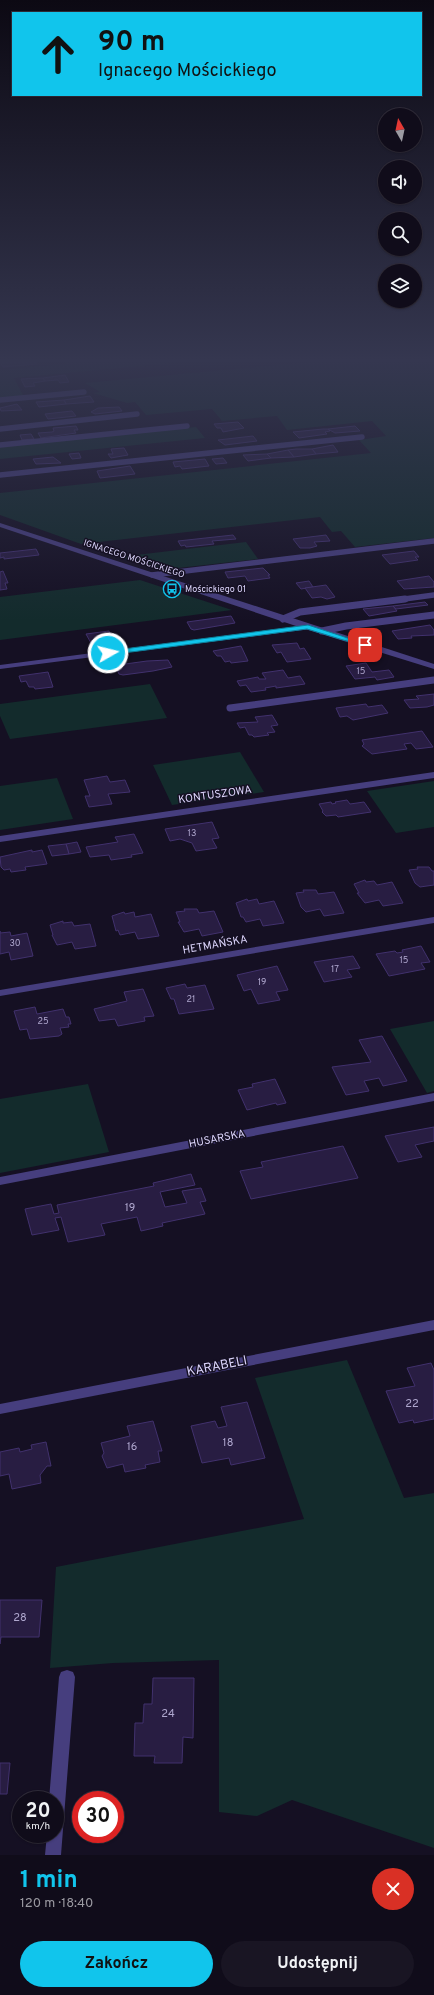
<!DOCTYPE html>
<html lang="pl">
<head>
<meta charset="utf-8">
<style>
	:root { --surface:#100c1a; --page:#191523; --text:#f1f3f6; --muted:#9c9ba2; --line:#302c39; --accent:#11c5ec }
	body { margin:0; font-family:Overpass,sans-serif; background:var(--page); color:var(--text); height:100vh; display:flex; flex-direction:column; font-size:15px; white-space:nowrap }
	* { box-sizing:border-box; margin:0 }
	p { font-size:13px; color:var(--muted) }
	.icon { flex:none; width:22px; height:22px; fill:none; stroke:currentColor; stroke-width:2; stroke-linecap:round; stroke-linejoin:round }
	.map { position:relative; height:1855px; overflow:hidden }
	.sheet { display:flex; flex-direction:column; background:var(--surface); flex:1 }
	.sheet>* { flex:none }
	.top-card { position:absolute; left:12px; top:12px; width:410px; height:84px; border-radius:0px; box-shadow:0 1px 3px #0004,0 0 0 1px var(--line); background:#11c5ec; color:#111; overflow:hidden }
	.needle { width:26px; rotate:351deg }
	.controls { position:absolute; left:378px; top:108px; display:grid; gap:8px }
	.controls a { display:grid; place-items:center; width:44px; height:44px; border-radius:50%; background:var(--surface); box-shadow:0 1px 3px #0004,0 0 0 1px var(--line); font-size:20px }
	.speed { position:absolute; left:12px; top:1791px; display:flex; gap:8px; font-size:20px; font-weight:700; text-align:center }
	.speed>* { display:grid; place-content:center; width:52px; height:52px; border-radius:50%; background:var(--surface); box-shadow:0 1px 3px #0004,0 0 0 1px var(--line); line-height:1 }
	.speed small { font-size:10px; font-weight:400 }
	.speed .limit { border:6px solid #d22; background:#fff; color:#111 }
	.pin { position:absolute; display:grid; place-items:center; width:34px; height:34px; color:#fff; margin:-17px; border-radius:8px; box-shadow:0 2px 6px #0006 }
	.me { position:absolute; width:44px; margin:-22px; rotate:82deg; stroke-linejoin:round; filter:drop-shadow(0 0 3px #0008) }
	.turn { display:flex; align-items:center; gap:14px; height:84px; padding:0 20px; font-size:18px }
	.turn .icon { width:52px; height:52px; stroke-width:2.5 }
	.turn b { display:block; font-size:28px; line-height:34px }
	.round { display:grid; place-items:center; flex:none; width:42px; height:42px; border-radius:21px; background:var(--page) }
	.overview { display:flex; align-items:center; justify-content:space-between; height:68px; padding:0 20px }
	h1 { font-size:24px; font-weight:700; line-height:30px; color:var(--accent) }
	.action { display:flex; gap:8px; margin-top:auto; padding:8px 20px }
	.action a { flex:1; height:46px; border-radius:24px; background:var(--accent); color:#111; font-size:16px; font-weight:700; line-height:46px; text-align:center }
	.action a+a { background:var(--page); color:var(--text) }
	.map>svg:first-child { display:block }
	.green { fill:#132b2c }
	.building { fill:#281d42; stroke:#41316d }
	.lines { fill:none; stroke-linecap:round; stroke-linejoin:round }
	.service-far1 { stroke:#463e7e; stroke-width:5.5 }
	.service { stroke:#463e7e; stroke-width:7 }
	.minor { fill:#463e7e; fill-rule:evenodd }
	.tertiary { fill:#463e7e; fill-rule:evenodd }
	.route { fill:#11c5ec; stroke:#0b8099 }
	.labels { text-anchor:middle; dominant-baseline:central; stroke-width:3; stroke-linejoin:round; paint-order:stroke }
	.far-street-label { font-size:9px; fill:#dcd5fc; stroke:#151023 }
	.far-poi-label { font-size:9px; fill:#dcd5fc; stroke:#151023; text-anchor:start }
	.number-label { font-size:9px; fill:#afa7ce }
	.street-label { font-size:11px; fill:#dcd5fc; stroke:#151023 }
	.near-number-label { font-size:11px; fill:#afa7ce }
	.near-street-label { font-size:13px; fill:#dcd5fc; stroke:#151023 }
</style>
</head>
<body>
<div class="map">
<svg width="434" height="1855" viewBox="0 0 434 1855">
	<rect width="100%" height="100%" fill="#151023"/>
	<!-- green -->
	<g class="green">
		<path d="M64,362h118l-168,16 10,19 -24,2v-29l65,-6z"/>
		<path d="M311,362h123v176l-79,9 -14,-16 -9,1 -12,-15 -239,27 -81,-29v-22l371,-40 -12,-13 27,-4 -14,-15 -85,9 -10,-14 -55,5 -10,-12 -66,6 -11,-13 -8,1 -34,-10 7,-1 -15,-9z"/>
		<path d="M196,427l9,11 -205,21v-12z"/>
		<path d="M246,542l12,17 -98,11 -41,-13z"/>
		<path d="M140,580l92,30 -232,30v-43z"/>
		<path d="M150,684l17,34 -157,21 -10,-23v-12z"/>
		<path d="M240,752l24,40 -92,13 -19,-40z"/>
		<path d="M57,778l16,41 -73,11v-44z"/>
		<path d="M434,781v46l-38,6 -29,-42z"/>
		<path d="M434,1021v70l-7,2 -37,-64z"/>
		<path d="M88,1084l21,68 -109,21v-74z"/>
		<path d="M347,1360l57,138 30,-5v355l-142,-48 -35,16 -38,-4v-152l-106,3 -63,5 6,-101 248,-48 -49,-141z"/>
	</g>
	<!-- building -->
	<g class="building">
		<path d="M0,362h36l1,2 -34,3z"/>
		<path d="M65,375l4,7 -9,1 -2,-3 -13,1 -2,-3z"/>
		<path d="M43,378l2,3 -12,2 2,3 -10,1 -4,-8z"/>
		<path d="M90,396l4,6 -28,2 -2,-4z"/>
		<path d="M64,400l2,4 -27,3 -3,-5z"/>
		<path d="M17,404l5,6 -21,1 -1,-3z"/>
		<path d="M119,407l3,4 -27,3 -4,-2 7,-4z"/>
		<path d="M72,411l4,5 -28,3 -3,-5z"/>
		<path d="M238,422l6,6 -21,4 -2,-4h-4l-3,-4z"/>
		<path d="M76,426l2,4h-4l2,3 -35,5 -3,-5 14,-1 2,-1 -1,-3z"/>
		<path d="M355,426l5,5 -25,2 -7,-4z"/>
		<path d="M323,429h5l2,2 -5,1 2,2 -28,4 -6,-6z"/>
		<path d="M31,434l3,5 -12,1 -2,-5z"/>
		<path d="M253,436l4,5 -32,4 -7,-5z"/>
		<path d="M333,445l5,7 -22,2 -4,-5z"/>
		<path d="M124,448l4,7 -17,3 -3,-4h5l-2,-5z"/>
		<path d="M296,449h16l4,5 -22,3 -6,-7z"/>
		<path d="M288,450l6,7 -23,1 -4,-4z"/>
		<path d="M79,453l2,5 -9,1 -3,-5z"/>
		<path d="M267,454l4,4 -23,3 -5,-6z"/>
		<path d="M53,457l8,6 -25,1 -3,-5z"/>
		<path d="M223,458l4,5 -11,1 -4,-5z"/>
		<path d="M205,459l4,7 -27,3 -2,-3 -5,1 -2,-5z"/>
		<path d="M130,466l5,8 -35,4 -3,-7z"/>
		<path d="M233,535l3,4 -24,2 2,3 -28,3 -1,-2 -4,1 -3,-5z"/>
		<path d="M326,535l4,6 -16,1 3,4 -7,2h-10l-7,-9z"/>
		<path d="M36,549l3,6 -35,4v-2l-4,1v-5z"/>
		<path d="M414,551l5,6h-4l3,3 -28,4 -8,-9z"/>
		<path d="M263,568l7,7h-2l2,3 -22,3 -3,-5 -17,2 -3,-6z"/>
		<path d="M3,571l5,12h-3l2,6 -7,1v-18z"/>
		<path d="M429,576l5,6v5l-30,2 -7,-8z"/>
		<path d="M309,581l4,6 -12,2 -5,-6z"/>
		<path d="M326,585l9,12 -8,2 -6,-2 -9,1 -7,-10z"/>
		<path d="M425,602l3,3 -32,4 -3,-3z"/>
		<path d="M393,606l4,5 -28,5 -6,-7z"/>
		<path d="M231,616l4,7 -41,7 -3,-1 -4,-7z"/>
		<path d="M430,625l4,5v5l-23,1 1,2 -14,1 -6,-8z"/>
		<path d="M109,631l6,13 -23,1 -6,-11z"/>
		<path d="M297,643l3,6 4,-1 7,11 -24,3 -6,-10 -4,1 -5,-8z"/>
		<path d="M241,646l7,15 -17,2 -1,-2 -5,1 -4,-6h-4l-4,-5z"/>
		<path d="M168,660l4,7 -19,4 -30,4 -4,-1 -3,-7 2,-2 29,-4z"/>
		<path d="M366,663l6,9 17,-2 5,7 -17,3 -2,-3 -20,2 -9,-13z"/>
		<path d="M283,670l5,8 12,-2 5,8 -29,4v-2l-11,2 1,2 -15,2 -5,-7 -6,1 -3,-5 21,-4 1,2h7l-4,-6z"/>
		<path d="M48,672l5,15 -18,2 -1,-2h-5l-3,-6 -5,1 -2,-6z"/>
		<path d="M434,694v11l-7,2 -17,1 -6,-8 15,-1 -3,-3z"/>
		<path d="M366,704l2,3 14,-2 6,8 -35,7 -6,-4 -7,1 -4,-9z"/>
		<path d="M272,715l6,10 -7,1 4,6 -8,1 2,2 -15,2 -2,-2h-3l-4,-8 -5,1 -3,-5 21,-1 -3,-5z"/>
		<path d="M422,731l11,16 -17,2 -5,-6 -7,1 3,5 -35,5 -10,-8 2,-2 -2,-4z"/>
		<path d="M107,776l3,6 15,-2 5,12 -22,2 4,10 -23,3 -4,-11h5l-6,-16z"/>
		<path d="M347,800l3,4 14,-2 7,10 -33,5 -2,-2 -10,1 -4,-4 1,-1 -4,-7 12,-2 1,2 4,-1 -1,-1z"/>
		<path d="M212,822l7,16 -7,1 5,9 -21,3 -4,-8 -12,-4 -10,2 -5,-12z"/>
		<path d="M134,834l9,19 -12,2 1,2 -21,3 -2,-5 -19,2 -4,-10 32,-5 -3,-5z"/>
		<path d="M77,842l4,10 -12,2 -3,-10z"/>
		<path d="M66,844l3,10 -17,2 -4,-10z"/>
		<path d="M32,850v2l10,-2 5,14 -22,3 1,3 -15,2 -1,-3 -6,1 -3,-3 -1,-10z"/>
		<path d="M417,867h12l3,4h2v14l-14,2 -5,-4 -6,-13 9,-1z"/>
		<path d="M365,880l1,2 8,-1 3,4 15,-3 11,21 -20,3 -4,-6 -14,3 -8,-10h2l-5,-9z"/>
		<path d="M303,890h13l2,4 16,-2 10,21 -20,3 -4,-7 -14,3 -5,-5 -5,-14 8,-1z"/>
		<path d="M247,899l1,2 9,-2 2,5 15,-3 10,22 -21,3 -3,-7 -14,3 -3,-5h-2l-5,-14z"/>
		<path d="M184,909h13l2,4 15,-2 9,21 -21,4 -3,-7 -15,3 -6,-10h2l-4,-10 9,-1z"/>
		<path d="M124,912l1,2 9,-2 1,5 16,-3 8,22 -21,3 -3,-7 -15,3 -2,-5 -2,1 -4,-15z"/>
		<path d="M63,921v2l9,-1 2,4 16,-2 6,22 -21,3 -3,-7 -15,3 -5,-10h1l-3,-10z"/>
		<path d="M0,931v2l10,-1 1,4 16,-3 6,23 -22,4 -2,-8 -9,2z"/>
		<path d="M421,946l9,16 -9,1 4,6 -36,7 -13,-22 19,-3 2,2 6,-1 -1,-2z"/>
		<path d="M353,956l7,12 -13,2 5,7 -28,5 -10,-20z"/>
		<path d="M277,966l11,24 -12,2 4,8 -22,4 -7,-15 -7,2 -7,-16z"/>
		<path d="M185,984l2,4 18,-3 9,24 -35,5 -5,-15h-3l-5,-11z"/>
		<path d="M143,989l11,27 -10,1 1,4 -27,5 -3,-7 -16,2 -5,-12 33,-8 -3,-9z"/>
		<path d="M35,1007l2,7 26,-5 3,8h3l2,7h-3l1,3 -9,1 2,6 -3,2 -29,3 -3,-10 -7,1 -6,-19z"/>
		<path d="M382,1036l25,45 -24,5 -4,-8 -15,3 5,10 -23,4 -14,-28 39,-5 -12,-22z"/>
		<path d="M275,1079l11,24 -9,2 -1,-2 -29,7 -9,-20 15,-3 -1,-3z"/>
		<path d="M434,1127v14l-19,4 7,12 -24,5 -13,-26z"/>
		<path d="M343,1146l15,32 -107,21 -11,-28 23,-4 -2,-5z"/>
		<path d="M191,1174l4,11 -35,7 5,15 22,-4 -5,-12 19,-3 5,13 -6,1 5,12 -43,9 1,3 -22,5 -4,-14 -36,7 4,11 -37,7 -7,-25 -6,1 4,12 -27,5 -7,-26 26,-5 3,10 5,-1 -2,-8 97,-19 -1,-3z"/>
		<path d="M431,1363l3,7v49l-20,4 -1,-3 -14,3 -13,-32 29,-5 -8,-18z"/>
		<path d="M247,1402l18,56 -34,7 -2,-7 -27,5 -11,-37 24,-5 3,7 9,-2 -6,-19z"/>
		<path d="M153,1421l9,30h-4l2,11 -15,3 1,3 -21,4 -2,-8 -16,4 -5,-12 2,-3 -3,-10 29,-7 -3,-10z"/>
		<path d="M46,1442l5,24h-4l-7,9 1,8 -29,6 -3,-15 -9,2v-24l19,-4 1,4 12,-3 -1,-4z"/>
		<path d="M0,1600h42l-3,37h-38l-1,7z"/>
		<path d="M153,1678h41l-1,60 -10,-1 -1,26h-28l1,-7h-21l1,-33h8l1,-19h8z"/>
		<path d="M0,1763h10l-3,31h-7z"/>
	</g>
	<g class="lines">
		<!-- service-far1 -->
		<g class="service-far1">
			<path d="M0,400l84,-8"/>
			<path d="M0,429l137,-15"/>
			<path d="M0,445l187,-19"/>
			<path d="M0,475l362,-38"/>
			<path d="M152,575l282,-34"/>
			<path d="M397,600l37,-5"/>
		</g>
		<!-- service -->
		<g class="service">
			<path d="M283,619l17,-7 105,-13"/>
			<path d="M322,631l24,-5 88,-11"/>
			<path d="M230,708l204,-28"/>
		</g>
		<!-- minor -->
		<g class="minor">
			<path d="M308,625l4,2 -1,2 -311,40v-4z"/>
			<path d="M434,772v6l-434,64v-6z"/>
			<path d="M434,917v6l-434,73v-6z"/>
			<path d="M434,1093v8l-434,84v-8z"/>
			<path d="M434,1320v10l-434,84v-10z"/>
			<path d="M67,1670l6,2 2,5 -14,178h-16l2,-21h8v-34h-6l10,-123 2,-5z"/>
		</g>
		<!-- tertiary -->
		<path class="tertiary" d="M0,523l434,141v5l-129,-40 -305,-102z"/>
	</g>
	<!-- sky -->
	<linearGradient id="sky" x2="0" y2="1"><stop stop-color="#0c0913"/><stop offset="0.58" stop-color="#353750"/><stop offset="1" stop-color="#353750" stop-opacity="0"/></linearGradient>
	<rect width="434" height="621" fill="url(#sky)"/>
	<!-- route -->
	<path class="route" d="M308,625l61,20 -6,1 -56,-17 -199,26 -4,-2 4,-2z"/>
	<!-- icons -->
	<defs>
		<symbol id="bus-ring" viewBox="-11 -11 22 22"><circle r="9.5" fill="#151023" stroke="#11c5ec" stroke-width="1.5"/><path d="M-5-6H5V4H4V6H2V4H-2V6H-4V4H-5ZM-3.5-4V0h7V-4ZM-3.5 1.2v1.5H-2V1.2ZM2 1.2v1.5H3.5V1.2Z" fill="#11c5ec"/></symbol>
	</defs>
	<g fill-rule="evenodd">
		<use href="#bus-ring" x="162" y="579" width="20" height="20"/>
	</g>
	<g class="labels">
		<!-- far-street labels -->
		<g class="far-street-label">
			<text transform="translate(134 559) rotate(18)">IGNACEGO MOŚCICKIEGO</text>
		</g>
		<!-- far-poi labels -->
		<g class="far-poi-label">
			<text x="185" y="589">Mościckiego 01</text>
		</g>
		<!-- number labels -->
		<g class="number-label">
			<text x="361" y="671">15</text>
			<text x="192" y="833">13</text>
			<text x="15" y="943">30</text>
			<text x="404" y="960">15</text>
			<text x="335" y="969">17</text>
			<text x="262" y="982">19</text>
			<text x="191" y="999">21</text>
			<text x="43" y="1021">25</text>
		</g>
		<!-- street labels -->
		<g class="street-label">
			<text transform="translate(215 795) rotate(-8)">KONTUSZOWA</text>
			<text transform="translate(215 945) rotate(-10)">HETMAŃSKA</text>
			<text transform="translate(217 1139) rotate(-11)">HUSARSKA</text>
		</g>
		<!-- near-number labels -->
		<g class="near-number-label">
			<text x="130" y="1208">19</text>
			<text x="412" y="1404">22</text>
			<text x="228" y="1443">18</text>
			<text x="132" y="1447">16</text>
			<text x="20" y="1618">28</text>
			<text x="168" y="1714">24</text>
		</g>
		<!-- near-street labels -->
		<g class="near-street-label">
			<text transform="translate(217 1367) rotate(-11)">KARABELI</text>
		</g>
	</g>
</svg>
<div class="controls">
<a><svg class="needle" viewBox="-14 -14 28 28"><path d="M0-13l5 13h-10z" fill="#e53935"/><path d="M0 13l5-13h-10z" fill="#9c9ba2"/></svg></a>
<a><svg class="icon" aria-label="sound" viewBox="0 0 24 24"><path d="M4 9h4l5-4v14l-5-4H4zM17 9q2 3 0 6"/></svg></a>
<a><svg class="icon" aria-label="search" viewBox="0 0 24 24"><circle cx="10" cy="10" r="6"/><path d="M15 15l6 6"/></svg></a>
<a><svg class="icon" aria-label="layers" viewBox="0 0 24 24"><path d="M12 4l9 5-9 5-9-5zM3 14l9 5 9-5"/></svg></a>
</div>
<div class="speed"><div>20<small>km/h</small></div><div class="limit">30</div></div>
<div class="pin" style="left:365px;top:645px;background:#d93025"><svg class="icon" aria-label="arrive" viewBox="0 0 24 24"><path d="M6 21V4h12l-3 4 3 4H6"/></svg></div>
<svg class="me" style="left:108px;top:653px" viewBox="-20 -20 40 40"><circle r="17" fill="#11c5ec" stroke="#fff" stroke-width="3"/><path d="M0-11L8 9 0 5-8 9z" fill="#fff"/></svg>
<div class="top-card">
<div class="turn"><svg class="icon" aria-label="ahead" viewBox="0 0 24 24"><path d="M12 20V5M6 11l6-6 6 6"/></svg><div><b>90 m</b>Ignacego Mościckiego</div></div>
</div>
</div>
<section class="sheet">
<div class="overview"><div><h1>1 min</h1><p>120 m · 18:40</p></div><a class="round" style="background:#d93025;color:#fff"><svg class="icon" aria-label="close" viewBox="0 0 24 24"><path d="M6 6l12 12M18 6L6 18"/></svg></a></div>
<div class="action"><a>Zakończ</a><a>Udostępnij</a></div>
</section>
</body>
</html>
